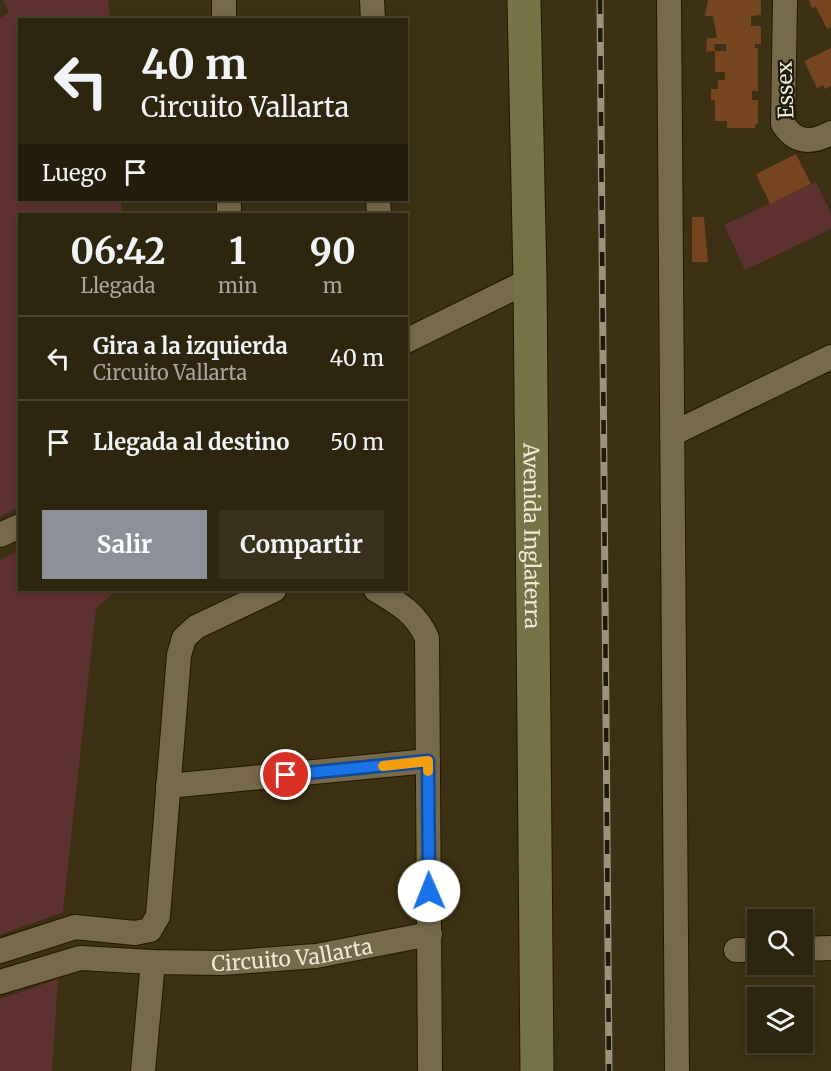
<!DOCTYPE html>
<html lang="es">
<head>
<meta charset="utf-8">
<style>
	:root { --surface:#2d250e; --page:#39311c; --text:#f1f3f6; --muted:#a7a59e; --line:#48422e; --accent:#8c9099 }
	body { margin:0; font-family:Merriweather,serif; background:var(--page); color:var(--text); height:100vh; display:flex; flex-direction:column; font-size:22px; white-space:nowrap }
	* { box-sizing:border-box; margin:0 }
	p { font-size:20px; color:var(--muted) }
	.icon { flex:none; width:33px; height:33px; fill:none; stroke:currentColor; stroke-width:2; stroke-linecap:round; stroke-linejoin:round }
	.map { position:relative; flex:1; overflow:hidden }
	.sheet { position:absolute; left:18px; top:213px; width:390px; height:378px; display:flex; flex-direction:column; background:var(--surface); border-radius:0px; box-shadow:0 3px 9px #0003,0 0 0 2px var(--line) }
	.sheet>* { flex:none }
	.guide { position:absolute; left:18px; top:18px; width:390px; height:183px; border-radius:0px; box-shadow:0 3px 9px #0003,0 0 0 2px var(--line); background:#2d250e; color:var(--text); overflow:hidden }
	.tools { position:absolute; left:747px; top:909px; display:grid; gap:12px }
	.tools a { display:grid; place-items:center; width:66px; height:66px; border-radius:0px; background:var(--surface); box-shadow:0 3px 9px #0003,0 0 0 2px var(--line); font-size:30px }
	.pin { position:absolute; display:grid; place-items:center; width:51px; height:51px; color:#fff; margin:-26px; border:3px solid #fff; border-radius:50%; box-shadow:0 2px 6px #0007 }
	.me { position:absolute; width:66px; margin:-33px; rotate:359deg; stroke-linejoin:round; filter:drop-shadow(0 0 4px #0008) }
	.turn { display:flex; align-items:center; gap:21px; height:126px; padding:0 24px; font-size:27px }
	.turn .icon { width:78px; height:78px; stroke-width:2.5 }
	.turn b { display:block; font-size:42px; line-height:51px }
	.then { display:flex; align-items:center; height:57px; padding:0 24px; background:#0003; gap:12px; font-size:22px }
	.eta { display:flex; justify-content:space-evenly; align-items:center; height:102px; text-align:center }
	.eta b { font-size:36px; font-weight:700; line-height:42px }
	.action { display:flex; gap:12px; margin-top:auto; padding:12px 24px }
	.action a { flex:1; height:69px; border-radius:0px; background:var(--accent); color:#fff; font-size:24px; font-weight:700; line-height:69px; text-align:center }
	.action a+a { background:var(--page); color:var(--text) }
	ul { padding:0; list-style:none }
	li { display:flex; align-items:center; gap:18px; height:84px; padding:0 24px; border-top:2px solid var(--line) }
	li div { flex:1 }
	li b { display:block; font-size:22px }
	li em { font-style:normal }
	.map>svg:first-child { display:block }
	.green { fill:#5e3230 }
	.building { fill:#75451f }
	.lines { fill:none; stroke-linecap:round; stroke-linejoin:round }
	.street-casing { stroke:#231800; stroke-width:26 }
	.secondary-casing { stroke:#231800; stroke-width:35 }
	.street { stroke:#766a4a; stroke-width:24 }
	.secondary { stroke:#767447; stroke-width:33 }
	.rail-casing { stroke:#9b927b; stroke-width:7 }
	.rail { stroke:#1e190d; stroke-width:4.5; stroke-dasharray:14; stroke-linecap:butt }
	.route-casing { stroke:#114b97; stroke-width:15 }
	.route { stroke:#1a73e8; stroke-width:10 }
	.slow { stroke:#f59e0b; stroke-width:10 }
	.labels { text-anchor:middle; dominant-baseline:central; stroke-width:4.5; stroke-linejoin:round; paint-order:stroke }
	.street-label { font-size:21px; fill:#eee8d6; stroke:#1e190d }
</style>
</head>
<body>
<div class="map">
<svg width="831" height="1071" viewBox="0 0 831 1071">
	<rect width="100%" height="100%" fill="#3c3113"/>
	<!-- green -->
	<g class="green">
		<path d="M3,0h105l2,19 -90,1v180h101v14h-101l-1,293 -19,10v-499l9,-5z"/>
		<path d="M816,182l15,32v15l-86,41 -21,-45z"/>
		<path d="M19,550l1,40h98l-22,18 -33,304 -63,23v-375z"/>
		<path d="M58,979l-6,92h-52v-72z"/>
	</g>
	<!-- building -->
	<g class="building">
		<path d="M708,0h53v15l-10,1v10h10v18h-6v4h3v43h-6v9h6v24l-3,1v3h-28v-7h-12v-21h-4v-11h7v-9h7v-8h-10v-21h11v-7h-12l1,7 -9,1 1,-14h10l-4,-22h-8z"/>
		<path d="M809,0h22v27l-4,2 -11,-22 -4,1z"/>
		<path d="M831,48v38l-6,3 -2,-4 -6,3 -13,-27z"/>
		<path d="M796,154l15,30 -41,20 -14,-30z"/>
		<path d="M692,217h12l4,45h-16z"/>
	</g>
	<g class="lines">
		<defs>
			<g id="street">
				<path d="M224,0v20"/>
				<path d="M372,0l1,20"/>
				<path d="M669,0l8,1071"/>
				<path d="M785,0l-2,124c13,20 29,19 48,9"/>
				<path d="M229,200v14"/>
				<path d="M378,200l1,14"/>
				<path d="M406,341l124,-61"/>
				<path d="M672,434l159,-77"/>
				<path d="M0,535l20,-9"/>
				<path d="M376,590c22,13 40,23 51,48l3,433"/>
				<path d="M168,786l260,-25"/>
				<path d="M802,949l29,-1"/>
				<path d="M736,950h22"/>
				<path d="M0,951l75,-24 60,6 15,-3 8,-14 21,-261 5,-17 12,-11 78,-37"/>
				<path id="s1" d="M0,982l80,-24 73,4 69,1 94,-7 114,-22"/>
				<path d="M143,1071l10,-109"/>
			</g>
			<g id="secondary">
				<path id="s2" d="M524,0l6,280 7,791"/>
			</g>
		</defs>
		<!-- street casing -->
		<use href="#street" class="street-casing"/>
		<!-- secondary casing -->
		<use href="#secondary" class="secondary-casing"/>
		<!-- street -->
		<use href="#street" class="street"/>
		<!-- secondary -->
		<use href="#secondary" class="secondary"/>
		<defs>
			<path id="rail" d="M600,0l9,1071"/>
		</defs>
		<!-- rail casing -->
		<use href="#rail" class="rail-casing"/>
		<!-- rail -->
		<use href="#rail" class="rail"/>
	</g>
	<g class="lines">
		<defs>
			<path id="route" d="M286,775l142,-14 1,130"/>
		</defs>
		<!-- route casing -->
		<use href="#route" class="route-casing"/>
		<!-- route -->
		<use href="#route" class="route"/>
		<!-- slow -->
		<path class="slow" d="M383,766l45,-5v10"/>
	</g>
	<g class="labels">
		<!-- street labels -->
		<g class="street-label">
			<text transform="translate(785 90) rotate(-92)">Essex</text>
			<text stroke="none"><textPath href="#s2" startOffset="536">Avenida Inglaterra</textPath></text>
			<text stroke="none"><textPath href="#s1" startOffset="296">Circuito Vallarta</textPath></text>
		</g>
	</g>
</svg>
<div class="tools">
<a><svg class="icon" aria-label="search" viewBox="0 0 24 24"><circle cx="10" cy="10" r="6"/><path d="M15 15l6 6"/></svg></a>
<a><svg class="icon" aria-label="layers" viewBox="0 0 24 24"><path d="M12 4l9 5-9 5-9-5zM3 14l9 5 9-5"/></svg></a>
</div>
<div class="pin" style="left:286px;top:775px;background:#d93025"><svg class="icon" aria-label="arrive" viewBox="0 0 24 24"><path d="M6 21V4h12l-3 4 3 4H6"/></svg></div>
<svg class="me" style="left:429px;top:891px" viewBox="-20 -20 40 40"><circle r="19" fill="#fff"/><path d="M0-13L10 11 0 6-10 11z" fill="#1a73e8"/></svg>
<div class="guide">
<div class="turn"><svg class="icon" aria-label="left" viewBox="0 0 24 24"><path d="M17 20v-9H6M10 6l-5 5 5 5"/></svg><div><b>40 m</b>Circuito Vallarta</div></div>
<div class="then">Luego<svg class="icon" aria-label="arrive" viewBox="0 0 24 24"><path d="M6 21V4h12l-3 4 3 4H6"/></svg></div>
</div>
<section class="sheet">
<div class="eta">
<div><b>06:42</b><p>Llegada</p></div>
<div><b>1</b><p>min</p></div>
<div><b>90</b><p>m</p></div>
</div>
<ul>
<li><svg class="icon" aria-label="left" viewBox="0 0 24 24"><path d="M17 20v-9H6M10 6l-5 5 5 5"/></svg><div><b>Gira a la izquierda</b><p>Circuito Vallarta</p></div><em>40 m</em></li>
<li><svg class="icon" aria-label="arrive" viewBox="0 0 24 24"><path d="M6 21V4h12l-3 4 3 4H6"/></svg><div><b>Llegada al destino</b></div><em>50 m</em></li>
</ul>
<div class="action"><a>Salir</a><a>Compartir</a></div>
</section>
</div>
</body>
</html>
